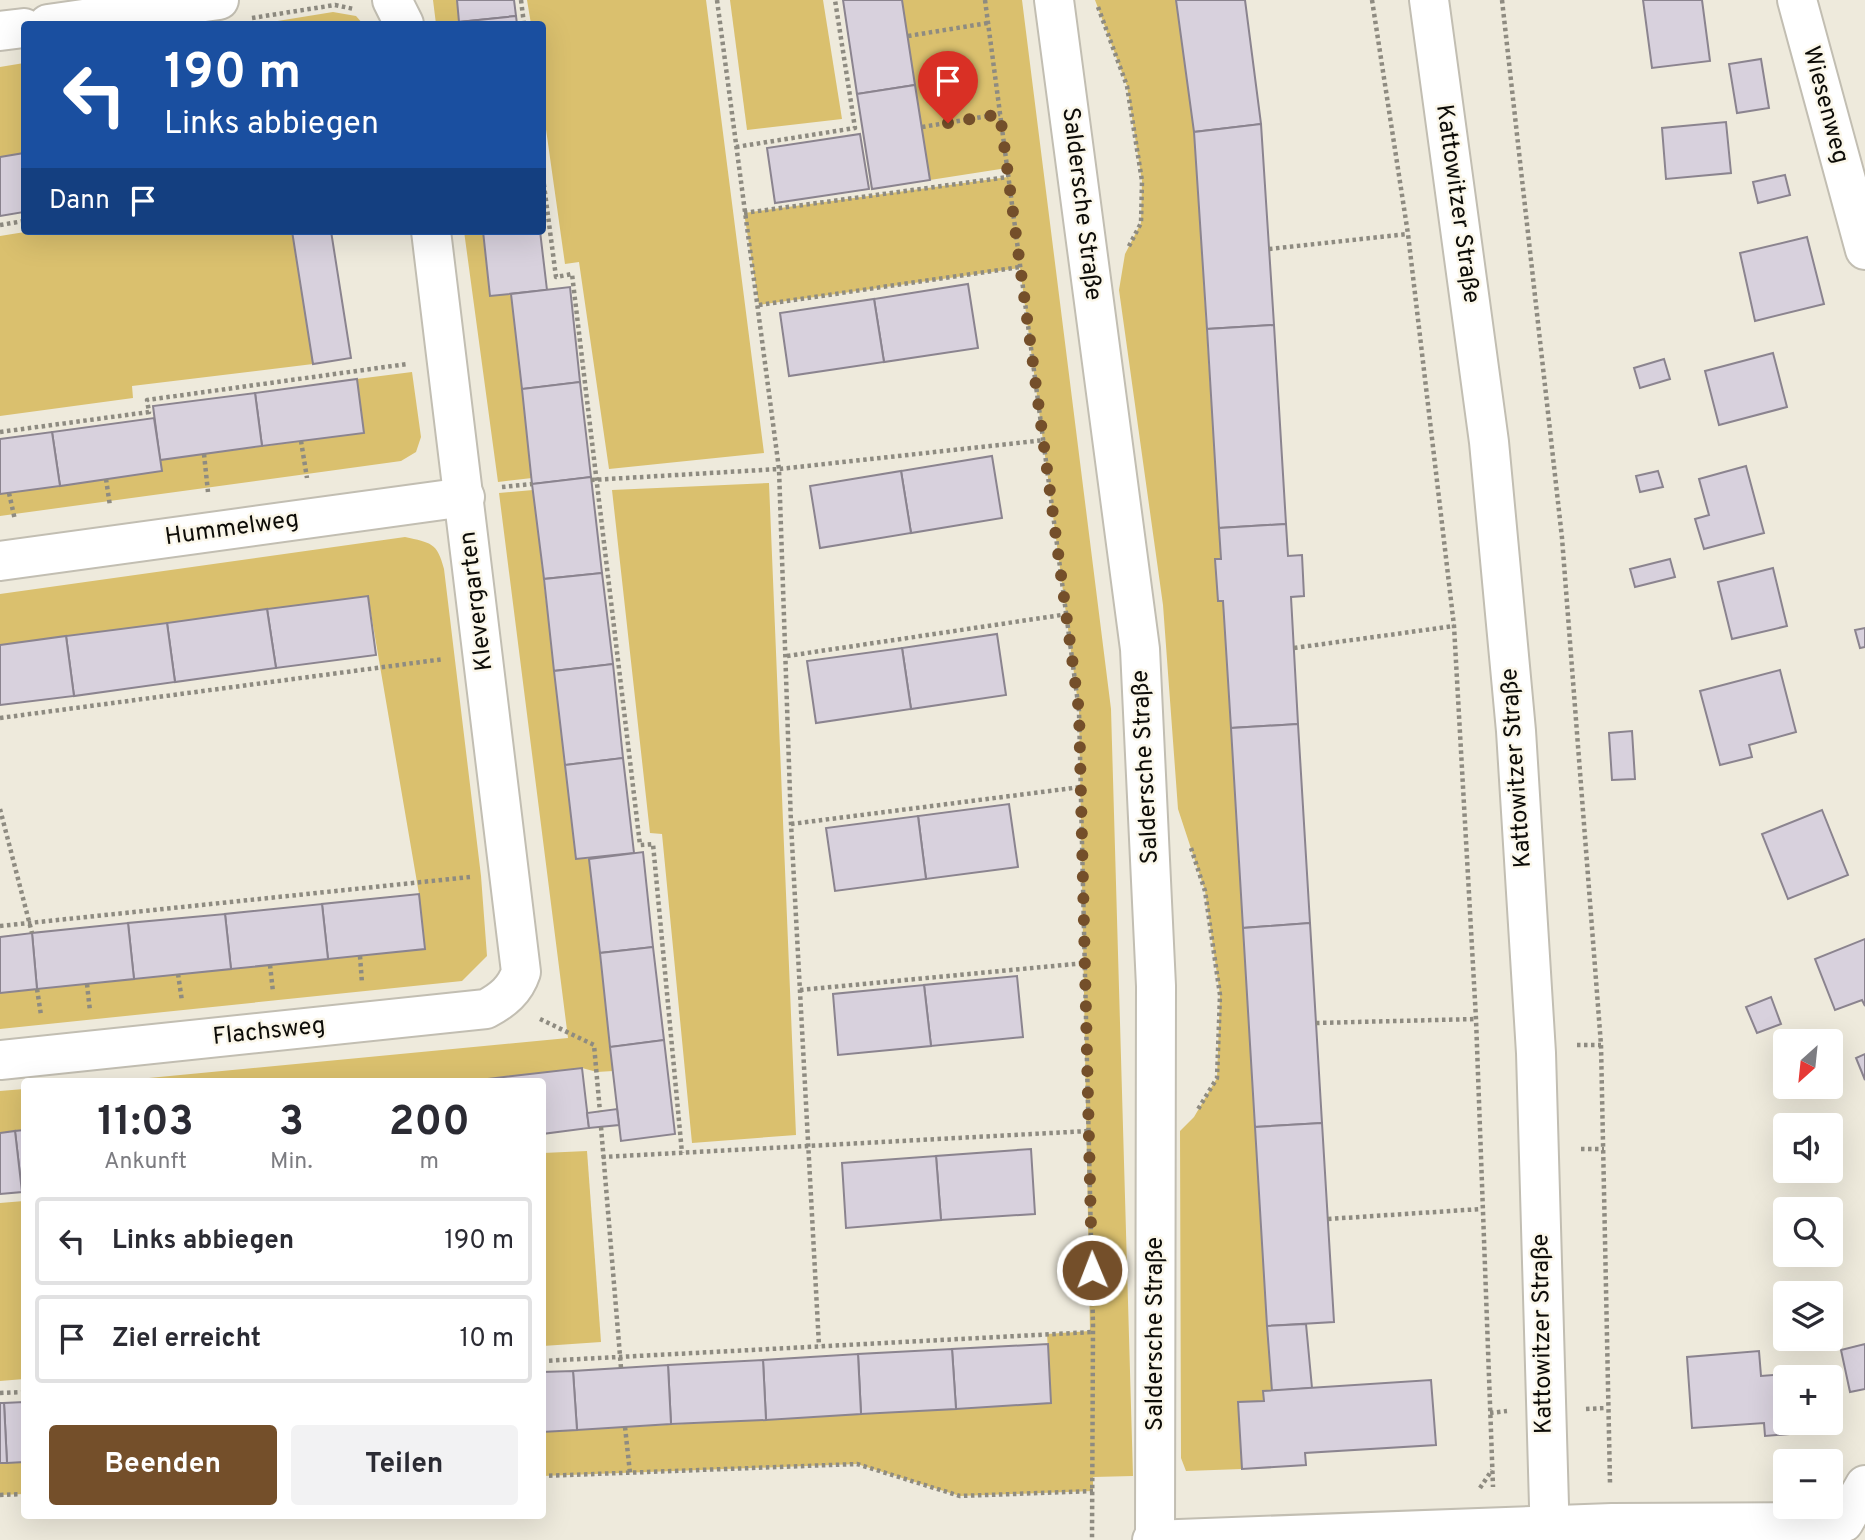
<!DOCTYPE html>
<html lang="de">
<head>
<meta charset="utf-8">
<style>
	:root { --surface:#fff; --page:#f2f2f3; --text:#2b2b33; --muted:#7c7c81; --line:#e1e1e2; --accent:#744f2a }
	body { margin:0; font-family:Overpass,sans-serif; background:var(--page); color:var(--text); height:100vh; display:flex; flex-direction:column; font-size:26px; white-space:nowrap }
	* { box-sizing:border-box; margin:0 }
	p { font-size:23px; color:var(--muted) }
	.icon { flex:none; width:38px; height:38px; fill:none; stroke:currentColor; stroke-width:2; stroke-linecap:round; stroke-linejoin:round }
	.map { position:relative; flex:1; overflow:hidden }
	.panel { position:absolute; left:21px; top:1078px; width:525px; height:441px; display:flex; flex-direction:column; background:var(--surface); border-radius:7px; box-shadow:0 7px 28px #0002 }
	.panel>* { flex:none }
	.guide { position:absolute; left:21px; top:21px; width:525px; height:214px; border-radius:7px; box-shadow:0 7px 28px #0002; background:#1a4fa0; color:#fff; overflow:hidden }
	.needle { width:46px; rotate:207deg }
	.buttons { position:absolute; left:1773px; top:1029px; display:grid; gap:14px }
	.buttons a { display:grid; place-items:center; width:70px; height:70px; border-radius:7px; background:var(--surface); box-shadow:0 7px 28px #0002; font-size:35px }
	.pin { position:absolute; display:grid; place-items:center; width:60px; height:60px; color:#fff; margin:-72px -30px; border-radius:50% 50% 50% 0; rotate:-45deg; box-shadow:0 0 7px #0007 }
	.pin .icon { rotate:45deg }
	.me { position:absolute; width:77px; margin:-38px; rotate:359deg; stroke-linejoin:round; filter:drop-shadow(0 0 5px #0008) }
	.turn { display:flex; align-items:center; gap:24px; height:147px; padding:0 28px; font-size:32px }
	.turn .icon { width:91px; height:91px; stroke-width:2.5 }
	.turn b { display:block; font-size:49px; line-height:60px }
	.then { display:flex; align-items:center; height:66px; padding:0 28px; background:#0003; gap:14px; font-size:26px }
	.eta { display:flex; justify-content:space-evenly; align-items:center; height:119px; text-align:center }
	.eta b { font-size:42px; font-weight:700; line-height:49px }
	.action { display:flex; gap:14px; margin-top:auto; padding:14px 28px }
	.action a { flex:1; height:80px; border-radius:7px; background:var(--accent); color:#fff; font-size:28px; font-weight:700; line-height:80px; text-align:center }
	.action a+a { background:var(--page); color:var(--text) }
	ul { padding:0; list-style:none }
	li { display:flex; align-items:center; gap:21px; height:88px; margin:0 14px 10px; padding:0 14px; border:4px solid var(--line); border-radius:7px }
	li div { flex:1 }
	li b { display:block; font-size:26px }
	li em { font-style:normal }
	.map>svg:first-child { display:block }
	.green { fill:#dac06e }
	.building { fill:#d8d1dd; stroke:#8b848f; stroke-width:2 }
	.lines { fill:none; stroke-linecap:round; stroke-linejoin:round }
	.street-casing { stroke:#c2beb2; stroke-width:42 }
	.secondary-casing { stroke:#c2beb2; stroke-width:42 }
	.path { stroke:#8e8b81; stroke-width:4.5; stroke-dasharray:3.5 3.5; stroke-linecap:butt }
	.street { stroke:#fff; stroke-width:38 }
	.secondary { stroke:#fff; stroke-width:38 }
	.route { stroke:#744f2a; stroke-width:12; stroke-dasharray:0 21.6 }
	.labels { text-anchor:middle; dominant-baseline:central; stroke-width:5; stroke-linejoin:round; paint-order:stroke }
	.street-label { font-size:24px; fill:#0d0c08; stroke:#fbf7ea }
</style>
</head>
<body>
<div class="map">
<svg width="1865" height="1540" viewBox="0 0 1865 1540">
	<rect width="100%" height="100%" fill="#eeeadc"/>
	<!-- green -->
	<g class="green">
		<path d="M433,0h24l2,24h-23z"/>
		<path d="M527,0h179l58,453 -155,16 -30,-207 -14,2 -22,-156 -1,-84h-11z"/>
		<path d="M730,0h93l19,119 -95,11z"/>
		<path d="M902,0h120l89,709 22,767 -40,1v14l-133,5 -103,-32 -314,12v-44l508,-29 -4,-69 43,-3 -11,-620 -59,-443 -261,37 -15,-92 264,-36 -1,-9 -77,12z"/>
		<path d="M1095,0h81l18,132 27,427 -6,1 3,41h5l49,790h-9l1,10 -26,2 4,66 -56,2 -5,-13 -1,-327 14,-14 23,-39 3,-83 -15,-104 -27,-82 -15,-204 -44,-315 6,-36 16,-31 1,-42 -15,-95z"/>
		<path d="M333,12l23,4 7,8h-104z"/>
		<path d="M24,63v90l-24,4v-90z"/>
		<path d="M31,231h261l21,133 -181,22 1,12 -133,18v-180z"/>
		<path d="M464,231h19l7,65 21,-2 21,184 -34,4z"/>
		<path d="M412,372l9,65 -5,15 -15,9 -401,55v-22l161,-23 -1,-11 204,-27 -7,-54z"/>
		<path d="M769,483l27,652 -104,8 -30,-309 -12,-1 -38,-343z"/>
		<path d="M533,490l43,369h13l24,212 -16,1 -15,-4 -122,14h-353l461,-44 -69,-545z"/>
		<path d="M405,537c26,6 32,5 39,32l37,307 6,80 -25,25 -462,48v-36l425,-44 -6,-55 -51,-298 -368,49v-51z"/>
		<path d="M24,1089v41l-24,3v-42z"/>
		<path d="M587,1151l14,191 -58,4v-193z"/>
		<path d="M24,1201v178l-24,2v-178z"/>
		<path d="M24,1462v32l-24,1v-32z"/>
	</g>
	<!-- building -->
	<g class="building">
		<path d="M457,0h57l2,16 -57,6z"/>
		<path d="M843,0h59l13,85 -58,9z"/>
		<path d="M1176,0h69l16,124 -67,8z"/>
		<path d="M1643,0h59l8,61 -58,7z"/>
		<path d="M516,16l1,8h-58v-2z"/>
		<path d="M1761,59l8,49 -32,5 -8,-49z"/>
		<path d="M915,85l15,95 -58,9 -15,-95z"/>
		<path d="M1726,122l5,51 -65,6 -4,-51z"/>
		<path d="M1261,124l13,201 -67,4 -13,-197z"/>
		<path d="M860,134l9,55 -94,14 -8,-55z"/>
		<path d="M24,153v59l-24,4v-59z"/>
		<path d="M1785,175l5,20 -32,8 -5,-21z"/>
		<path d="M292,231h39l20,127 -38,6z"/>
		<path d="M483,231h57l7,59 -57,6z"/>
		<path d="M1807,237l17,67 -69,17 -15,-68z"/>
		<path d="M968,284l10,64 -94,14 -10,-63z"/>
		<path d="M570,287l10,95 -58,7 -11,-95z"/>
		<path d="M874,299l10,63 -95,14 -9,-63z"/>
		<path d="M1274,325l12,199 -67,4 -12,-199z"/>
		<path d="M1773,353l14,54 -68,18 -14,-54z"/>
		<path d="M1664,359l6,20 -30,9 -6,-20z"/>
		<path d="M357,379l7,54 -102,13 -7,-53z"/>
		<path d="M580,382l11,95 -59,7 -10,-95z"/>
		<path d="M255,393l7,53 -102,14 -7,-54z"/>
		<path d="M154,418l8,53 -102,15 -8,-54z"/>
		<path d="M52,432l8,54 -60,8v-55z"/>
		<path d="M992,456l10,62 -91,15 -10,-62z"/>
		<path d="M1746,466l18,67 -60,16 -9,-30 14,-4 -10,-36z"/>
		<path d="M901,471l10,62 -91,15 -10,-62z"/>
		<path d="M1658,471l5,16 -23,5 -4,-16z"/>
		<path d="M591,477l11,96 -58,6 -12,-95z"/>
		<path d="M1286,524l2,32 14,-1 2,41 -13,1 7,127 -67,4 -8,-127h-5l-3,-42h6l-2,-31z"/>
		<path d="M1670,559l5,18 -40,10 -5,-18z"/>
		<path d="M1773,568l14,58 -55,13 -14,-57z"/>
		<path d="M602,573l11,91 -59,7 -10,-92z"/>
		<path d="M368,596l8,59 -100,13 -9,-59z"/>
		<path d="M267,609l9,59 -101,14 -8,-59z"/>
		<path d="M167,623l8,59 -101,14 -8,-60z"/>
		<path d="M1865,628v19l-5,1 -5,-18z"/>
		<path d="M997,634l9,61 -95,14 -9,-61z"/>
		<path d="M66,636l8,60 -74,9v-60z"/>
		<path d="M902,648l9,61 -95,14 -9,-62z"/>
		<path d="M613,664l10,94 -58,7 -11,-94z"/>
		<path d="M1780,670l16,62 -47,13 3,12 -32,8 -20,-74z"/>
		<path d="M1298,724l12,199 -67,5 -12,-200z"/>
		<path d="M1632,731l3,48 -23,1 -3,-47z"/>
		<path d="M623,758l11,95 -58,6 -11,-94z"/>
		<path d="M1009,804l9,63 -92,12 -8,-63z"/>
		<path d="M1822,810l26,65 -60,24 -26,-65z"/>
		<path d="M918,816l8,63 -91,12 -9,-63z"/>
		<path d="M643,852l10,95 -53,6 -11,-94z"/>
		<path d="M419,894l6,55 -97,10 -6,-55z"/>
		<path d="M322,904l6,55 -97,10 -6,-55z"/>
		<path d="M225,914l6,55 -97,10 -6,-56z"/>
		<path d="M128,923l6,56 -97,10 -5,-56z"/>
		<path d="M1310,923l12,200 -67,4 -12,-199z"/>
		<path d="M32,933l5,56 -37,4v-56z"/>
		<path d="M1865,939v67l-3,-6 -27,10 -20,-51z"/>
		<path d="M653,947l11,93 -54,7 -10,-94z"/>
		<path d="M1017,976l6,61 -92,9 -7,-61z"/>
		<path d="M924,985l7,61 -93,9 -5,-61z"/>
		<path d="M1771,997l10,27 -24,9 -11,-26z"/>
		<path d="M664,1040l11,94 -54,7 -11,-94z"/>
		<path d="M1865,1054v26l-9,-22z"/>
		<path d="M582,1068l7,60 -47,6v-52h-54l-1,-3z"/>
		<path d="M617,1109l2,16 -30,3 -2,-15z"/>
		<path d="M1322,1123l12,199 -67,4 -12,-199z"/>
		<path d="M24,1130v61l-2,1 -7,-61z"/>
		<path d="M15,1131l7,61 -22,2v-61z"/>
		<path d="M1031,1149l4,65 -94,6 -5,-64z"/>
		<path d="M936,1156l5,64 -95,8 -4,-65z"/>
		<path d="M1306,1324l6,64 -40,3 -5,-65z"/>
		<path d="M1048,1344l3,59 -95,6 -4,-60z"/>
		<path d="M1865,1344v45l-15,3 -9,-42z"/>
		<path d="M952,1349l4,60 -95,5 -3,-60z"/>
		<path d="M1759,1351l2,25 60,-5v6h-36v46h40v8l-60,5 -1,-13 -72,5 -5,-71z"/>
		<path d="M858,1354l3,60 -95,6 -3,-60z"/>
		<path d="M763,1360l3,60 -95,4 -3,-59z"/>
		<path d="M668,1365l3,59 -94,6 -4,-59z"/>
		<path d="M573,1371l4,59 -35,2v-60z"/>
		<path d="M1431,1380l5,65 -131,8 1,12 -64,4 -4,-67 26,-1 -1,-10z"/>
		<path d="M24,1402v60l-17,1 -3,-60z"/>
		<path d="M0,1403h4l3,60h-7z"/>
	</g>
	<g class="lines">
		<defs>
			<g id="street">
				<path d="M392,0l12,24"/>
				<path d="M1054,0l86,649 16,337 -1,554"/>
				<path d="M1797,0l68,250"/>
				<path d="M48,24l171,-24"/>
				<path d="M0,31l24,-3"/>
				<path d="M0,561l465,-64"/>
				<path d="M0,1060l486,-51c17,-9 29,-19 35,-37l-90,-741"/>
				<path d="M1152,1540l460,-17 232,-1 21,-37"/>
			</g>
			<path id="secondary" d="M1429,0l60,442 27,289 20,322 14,487"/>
		</defs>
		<!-- street casing -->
		<use href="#street" class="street-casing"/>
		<!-- secondary casing -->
		<use href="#secondary" class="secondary-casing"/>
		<!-- path -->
		<g class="path">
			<path d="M521,0l3,24"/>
			<path d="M717,0l62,469 12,355 28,522"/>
			<path d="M985,0l94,711 14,615 -1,214"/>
			<path d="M1372,0l36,234 46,392 22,393 17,468"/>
			<path d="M1502,0l60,538 39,507 9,438"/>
			<path d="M1098,7l29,79 15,95 -1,42 -13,25"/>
			<path d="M252,18l83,-13 19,4"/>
			<path d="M908,36l80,-13"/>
			<path d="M922,127l78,-13"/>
			<path d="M736,147l119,-19 -20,-128"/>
			<path d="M542,170l14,107 16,-3 68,571 13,-1 29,309"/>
			<path d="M744,213l264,-36"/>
			<path d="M0,225l24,-4"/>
			<path d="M1269,249l139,-15"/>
			<path d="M759,305l261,-38"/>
			<path d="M0,432l149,-20 -2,-12 260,-36"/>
			<path d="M301,441l6,37"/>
			<path d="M204,454l4,38"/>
			<path d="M106,479l4,27"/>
			<path d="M591,480l188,-11 266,-29"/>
			<path d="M502,487l30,-3"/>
			<path d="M9,493l6,27"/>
			<path d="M1294,648l160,-22"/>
			<path d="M787,656l281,-42"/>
			<path d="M0,718l444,-59"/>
			<path d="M0,809l32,124"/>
			<path d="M791,824l290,-37"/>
			<path d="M1191,848l14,43 15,104 -3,83 -20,33"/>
			<path d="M0,926l470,-49"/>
			<path d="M360,956l2,27"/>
			<path d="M270,965l3,27"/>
			<path d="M178,974l4,27"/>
			<path d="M87,984l3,27"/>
			<path d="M37,989l4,26"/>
			<path d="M800,990l285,-27"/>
			<path d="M540,1019l54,26 6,67"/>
			<path d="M1316,1023l160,-4"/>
			<path d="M1577,1045h24"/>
			<path d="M601,1127l20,241"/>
			<path d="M1581,1149h23"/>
			<path d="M602,1157l486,-26"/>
			<path d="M1328,1219l153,-10"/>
			<path d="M542,1361l551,-29"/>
			<path d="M0,1393l24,-1"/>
			<path d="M1586,1409l20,-1"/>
			<path d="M1490,1413l17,-2"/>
			<path d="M625,1427l5,46"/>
			<path d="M542,1476l315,-12 103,32 133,-5"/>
			<path d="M1480,1488l12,-18"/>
			<path d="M0,1495l24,-1"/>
		</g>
		<!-- street -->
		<use href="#street" class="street"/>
		<!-- secondary -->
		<use href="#secondary" class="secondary"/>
	</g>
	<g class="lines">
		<!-- route -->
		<path class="route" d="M948,123l52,-9 79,597 13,559"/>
	</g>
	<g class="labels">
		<!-- street labels -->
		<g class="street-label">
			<text transform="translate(1825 105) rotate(75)">Wiesenweg</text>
			<text transform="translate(1081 204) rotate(83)">Saldersche Straße</text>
			<text transform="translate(1457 204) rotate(82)">Kattowitzer Straße</text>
			<text transform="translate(232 529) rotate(-8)">Hummelweg</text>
			<text transform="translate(477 601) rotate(-97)">Klevergarten</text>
			<text transform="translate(1146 767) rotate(-93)">Saldersche Straße</text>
			<text transform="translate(1517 768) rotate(-94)">Kattowitzer Straße</text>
			<text transform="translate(269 1032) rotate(-6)">Flachsweg</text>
			<text transform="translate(1156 1334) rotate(-90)">Saldersche Straße</text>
			<text transform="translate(1543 1334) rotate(-91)">Kattowitzer Straße</text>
		</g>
	</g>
</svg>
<div class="buttons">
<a><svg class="needle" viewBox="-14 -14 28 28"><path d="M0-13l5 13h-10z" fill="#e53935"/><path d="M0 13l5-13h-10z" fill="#7c7c81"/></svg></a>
<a><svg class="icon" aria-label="sound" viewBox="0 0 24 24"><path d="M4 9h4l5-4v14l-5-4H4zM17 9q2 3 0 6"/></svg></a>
<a><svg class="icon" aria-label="search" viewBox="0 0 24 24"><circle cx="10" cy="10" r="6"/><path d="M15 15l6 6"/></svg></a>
<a><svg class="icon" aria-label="layers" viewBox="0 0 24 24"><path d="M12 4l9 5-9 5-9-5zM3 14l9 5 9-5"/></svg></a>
<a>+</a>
<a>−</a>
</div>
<div class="pin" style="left:948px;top:123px;background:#d93025"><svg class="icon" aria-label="arrive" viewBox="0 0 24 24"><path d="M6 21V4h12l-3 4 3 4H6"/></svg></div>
<svg class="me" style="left:1092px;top:1270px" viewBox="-20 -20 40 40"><circle r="17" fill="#744f2a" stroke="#fff" stroke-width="3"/><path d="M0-11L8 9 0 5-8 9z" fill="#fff"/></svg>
<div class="guide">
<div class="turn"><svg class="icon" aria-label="left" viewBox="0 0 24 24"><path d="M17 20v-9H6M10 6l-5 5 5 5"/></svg><div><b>190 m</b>Links abbiegen</div></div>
<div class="then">Dann<svg class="icon" aria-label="arrive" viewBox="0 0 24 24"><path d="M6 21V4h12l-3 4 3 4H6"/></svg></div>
</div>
<section class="panel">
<div class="eta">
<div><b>11:03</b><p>Ankunft</p></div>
<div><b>3</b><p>Min.</p></div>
<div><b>200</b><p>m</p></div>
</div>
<ul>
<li><svg class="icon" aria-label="left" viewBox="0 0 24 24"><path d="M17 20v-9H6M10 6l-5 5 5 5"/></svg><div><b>Links abbiegen</b></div><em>190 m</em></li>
<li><svg class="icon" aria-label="arrive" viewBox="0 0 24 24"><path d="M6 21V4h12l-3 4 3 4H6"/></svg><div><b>Ziel erreicht</b></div><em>10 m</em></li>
</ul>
<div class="action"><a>Beenden</a><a>Teilen</a></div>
</section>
</div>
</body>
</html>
